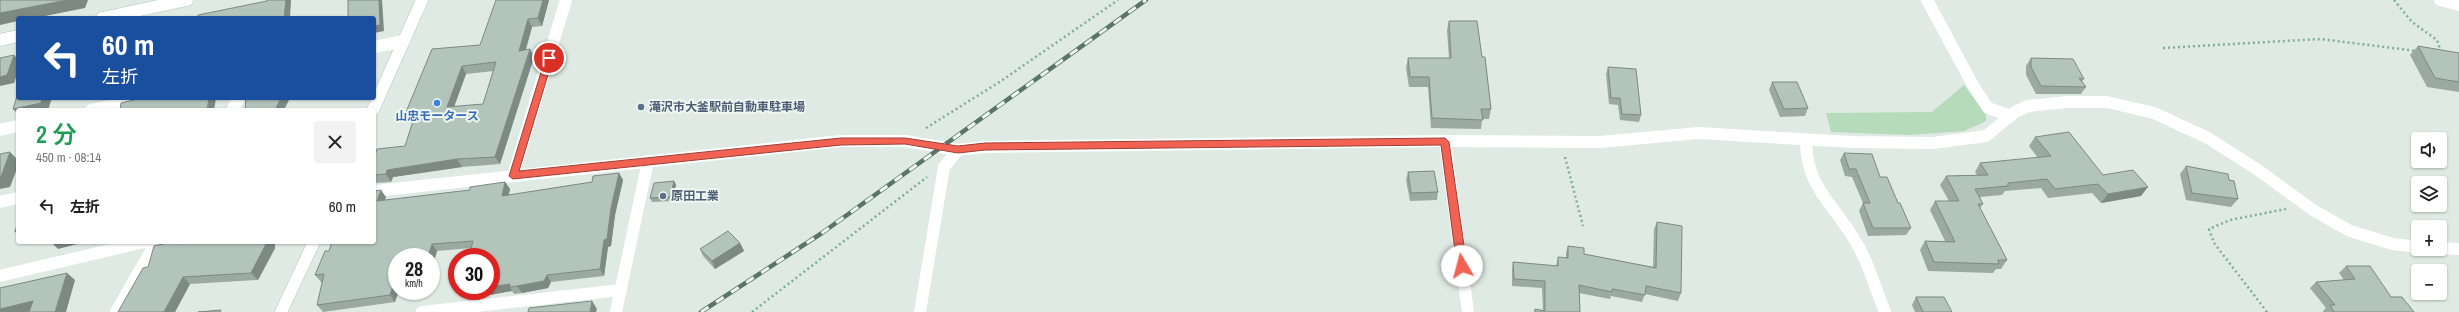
<!DOCTYPE html>
<html lang="ja">
<head>
<meta charset="utf-8">
<style>
	:root { --surface:#fff; --page:#f2f2f2; --text:#222; --muted:#767676 }
	body { margin:0; font-family:"Archivo Narrow","Noto Sans JP",sans-serif; background:var(--page); color:var(--text); height:100vh; display:flex; flex-direction:column; font-size:15px; white-space:nowrap }
	* { box-sizing:border-box; margin:0 }
	p { font-size:13px; color:var(--muted) }
	.icon { flex:none; width:22px; height:22px; fill:none; stroke:currentColor; stroke-width:2; stroke-linecap:round; stroke-linejoin:round }
	.map { position:relative; flex:1; overflow:hidden }
	.side { position:absolute; left:16px; top:108px; width:360px; height:136px; display:flex; flex-direction:column; background:var(--surface); border-radius:4px; box-shadow:0 1px 3px #0004 }
	.side>* { flex:none }
	.top-card { position:absolute; left:16px; top:16px; width:360px; height:84px; border-radius:4px; box-shadow:0 1px 3px #0004; background:#1a4fa0; color:#fff; overflow:hidden }
	.buttons { position:absolute; left:2411px; top:132px; display:grid; gap:8px }
	.buttons a { display:grid; place-items:center; width:36px; height:36px; border-radius:4px; background:var(--surface); box-shadow:0 1px 3px #0004; font-size:20px }
	.speed { position:absolute; left:388px; top:248px; display:flex; gap:8px; font-size:20px; font-weight:700; text-align:center }
	.speed>* { display:grid; place-content:center; width:52px; height:52px; border-radius:50%; background:var(--surface); box-shadow:0 1px 3px #0004; line-height:1 }
	.speed small { font-size:10px; font-weight:400 }
	.speed .limit { border:6px solid #d22; background:#fff; color:#111 }
	.pin { position:absolute; display:grid; place-items:center; width:34px; height:34px; color:#fff; margin:-17px; border:2px solid #fff; border-radius:50%; box-shadow:0 1px 4px #0007 }
	.me { position:absolute; width:44px; margin:-22px; rotate:352deg; stroke-linejoin:round; filter:drop-shadow(0 0 3px #0008) }
	.turn { display:flex; align-items:center; gap:14px; height:84px; padding:0 20px; font-size:18px }
	.turn .icon { width:52px; height:52px; stroke-width:2.5 }
	.turn b { display:block; font-size:28px; line-height:34px }
	.round { display:grid; place-items:center; flex:none; width:42px; height:42px; border-radius:4px; background:var(--page) }
	.head { display:flex; align-items:center; justify-content:space-between; height:68px; padding:0 20px }
	h1 { font-size:24px; font-weight:600; line-height:30px; color:#1e9e55 }
	ul { padding:0; list-style:none }
	li { display:flex; align-items:center; gap:12px; height:60px; padding:0 20px }
	li div { flex:1 }
	li b { display:block; font-size:15px }
	li em { font-style:normal }
	.map>svg:first-child { display:block }
	.green { fill:#b6dbbb }
	.lines { fill:none; stroke-linecap:round; stroke-linejoin:round }
	.secondary-casing { stroke:#b1c9bd; stroke-width:13 }
	.path { stroke:#7eae97; stroke-width:2.5; stroke-dasharray:2 3; stroke-linecap:butt }
	.street { stroke:#fff; stroke-width:12 }
	.secondary { stroke:#fff; stroke-width:12 }
	.rail-casing { stroke:#59756a; stroke-width:4.5 }
	.rail { stroke:#eef7f1; stroke-width:3; stroke-dasharray:9; stroke-linecap:butt }
	.wall { fill:#9aa9a1; fill-rule:evenodd }
	.shaded-wall { fill:#7d8983 }
	.building { fill:#b3c4bb; stroke:#7d8983; fill-rule:evenodd }
	.route { fill:#f26253; stroke:#9d4036 }
	.shop-dot { fill:#3f7fe0; stroke:#eef7f1; stroke-width:1.5 }
	.service-dot { fill:#5c6f8a; stroke:#eef7f1; stroke-width:1.5 }
	.labels { text-anchor:middle; dominant-baseline:central; stroke-width:4; stroke-linejoin:round; paint-order:stroke }
	.service-label { font-size:12px; font-weight:bold; fill:#4e5e75; stroke:#eef7f1; text-anchor:start }
	.shop-label { font-size:12px; font-weight:bold; fill:#366cbe; stroke:#eef7f1 }
</style>
</head>
<body>
<div class="map">
<svg width="2459" height="312" viewBox="0 0 2459 312">
	<rect width="100%" height="100%" fill="#deeae3"/>
	<!-- green -->
	<path class="green" d="M1964,85l22,29v7l-22,10 -55,4 -78,-3 -5,-19 106,-1z"/>
	<g class="lines">
		<defs>
			<g id="secondary">
				<path d="M102,18l85,-18"/>
				<path d="M0,40l18,-4"/>
				<path d="M373,110l49,-110"/>
				<path d="M281,312l33,-70"/>
			</g>
		</defs>
		<!-- secondary casing -->
		<use href="#secondary" class="secondary-casing"/>
		<!-- path -->
		<g class="path">
			<path d="M2394,0l18,22 25,18 4,12"/>
			<path d="M2163,48l157,-9 97,12"/>
			<path d="M926,128l75,-47 117,-81"/>
			<path d="M1565,157l18,69"/>
			<path d="M752,312l175,-135"/>
			<path d="M2267,312l-53,-69 -5,-14 21,-9 56,-11"/>
		</g>
		<!-- street -->
		<g class="street">
			<path d="M1927,0l47,87 14,21 23,8"/>
			<path d="M2440,0l19,5"/>
			<path d="M374,47l30,-6"/>
			<path d="M91,110l55,-12"/>
			<path d="M232,110l7,-12"/>
			<path d="M0,130l18,-4"/>
			<path d="M1806,140c0,47 26,62 48,99 14,21 21,49 31,73"/>
			<path d="M1445,141l23,171"/>
			<path d="M513,176l53,-176"/>
			<path d="M374,191l467,-50h64l53,9 27,-3 460,-6 155,1 98,-9 154,9 81,1 53,-7 29,-24 13,-6 39,-4h40l47,11 54,25 50,32 55,40 37,21 43,13 25,3"/>
			<path d="M0,202l18,-4"/>
			<path d="M2440,248l19,1"/>
			<path d="M0,276l144,-34"/>
			<path d="M116,312l40,-70"/>
			<path d="M422,312l199,-22"/>
			<path d="M616,312l32,-151"/>
			<path d="M920,312l24,-145 14,-17"/>
		</g>
		<!-- secondary -->
		<use href="#secondary" class="secondary"/>
		<defs>
			<path id="rail" d="M701,312l121,-79 324,-233"/>
		</defs>
		<!-- rail casing -->
		<use href="#rail" class="rail-casing"/>
		<!-- rail -->
		<use href="#rail" class="rail"/>
	</g>
	<!-- wall -->
	<g class="wall">
		<path d="M549,0l-7,26 -10,1 -6,23 4,-1 4,8 -34,107 -38,3 -69,10 -2,5 -17,1v-25l31,-12 8,-26h-2l-5,-8 74,-67zM494,71l-11,33 -29,3 12,-33z"/>
		<path d="M1449,21l33,36 9,52 -2,10h-7l-1,10 -50,-1 -3,-41h-19l-3,-19 2,-10h41l-2,-28z"/>
		<path d="M2418,46l41,7v39l-32,-5 -17,-32z"/>
		<path d="M2031,58l53,21 -2,2 4,6 -5,7h-45l-10,-19v-9z"/>
		<path d="M1608,67l33,48 -2,7 -19,-2 -2,-15 -9,-1 -3,-30z"/>
		<path d="M1772,82l36,26 -3,8 -25,1 -11,-27z"/>
		<path d="M2035,137l106,59 -40,7 -9,-10 -44,5 -7,-10 -36,3 -3,4 -22,2 3,7 -3,4 27,52 -6,9h-5l-3,4 -65,-2 -8,-21 5,-9h20l-15,-31 5,-9h14l-9,-16 6,-9 31,-1 -2,-3 5,-9 58,-5 -9,-12z"/>
		<path d="M1844,153l36,24 18,26 13,25 -5,7 -38,1 -9,-25 4,-8 -11,-26 -7,-1 -5,-16z"/>
		<path d="M2186,166l52,33 -7,8 -45,-7 -6,-26z"/>
		<path d="M1408,172l30,20 -1,8 -27,1 -4,-21z"/>
		<path d="M619,173l4,7 -8,35 -4,31 -3,1 -4,29 -53,6 -3,6 -26,5 -8,1 -2,-3 -44,8 23,-8 -20,-43 -34,3 -6,20v-14h-34v34h13l-12,2 -3,9 -72,10 -6,-7 5,-23h-1l-6,-7 14,-24 45,-60 12,6 -1,3 85,-10 35,-8 5,7 -2,6 84,-13z"/>
		<path d="M674,181l2,4 -4,16 -20,1 -2,-4z"/>
		<path d="M1657,222l24,71 -3,8 -33,-7 -3,8 -31,-6 -1,3 -31,-6 1,19h-46l1,-3 8,1 -1,-22 -30,-2v-17l1,-7 43,4 2,-9 8,1v-5l2,-7 16,8 69,13 1,-38z"/>
		<path d="M180,243l95,5 -17,32 -68,4 -15,28h-57l30,-45z"/>
		<path d="M740,243l4,8 -29,18 -12,-13 -3,-7z"/>
		<path d="M2346,266l45,31 23,15h-91v-1l3,-3 -16,-20 6,-6 28,-2 -5,-7z"/>
		<path d="M1916,297l36,15h-37l-3,-7z"/>
	</g>
	<!-- shaded-wall -->
	<g class="shaded-wall">
		<path d="M67,0h21l-3,8 -50,10h-17v3l-18,4v-12z"/>
		<path d="M286,0h5l-1,18h-6z"/>
		<path d="M379,0h3l2,31 -10,2v-7z"/>
		<path d="M543,0h6l-7,26 -4,-8z"/>
		<path d="M528,19l4,8 -9,31 -4,-7z"/>
		<path d="M530,49l4,8 -34,107 -5,-7z"/>
		<path d="M14,55l4,4v13l-4,11 -14,3v-9z"/>
		<path d="M462,66l4,8 -15,41 -4,-8z"/>
		<path d="M42,98h10l-4,12h-30v4l-5,-5z"/>
		<path d="M209,98h7l-2,12h-7z"/>
		<path d="M281,98h9l-6,12h-9z"/>
		<path d="M10,152l8,8v6l-8,21 -10,2v-12z"/>
		<path d="M457,159l5,8 -69,10 -2,5 -5,-8 1,-4z"/>
		<path d="M619,173l4,7 -8,35 -4,31 -3,1 -4,29 -4,-7 4,-29z"/>
		<path d="M674,181l2,4 -4,16 -2,-4z"/>
		<path d="M505,182l5,7 -3,15 -5,-8z"/>
		<path d="M2148,187l-7,9 -40,7 7,-9z"/>
		<path d="M381,190l5,7 -4,11 -5,-7z"/>
		<path d="M51,242h34l-27,7z"/>
		<path d="M267,242h8v6l-17,32 -7,-7z"/>
		<path d="M740,243l4,8 -29,18 -3,-8z"/>
		<path d="M432,244l5,7 -6,20v-14h-3z"/>
		<path d="M67,273l8,7 -9,32h-11z"/>
		<path d="M547,275l4,7 -3,6 -26,5 -5,-7z"/>
		<path d="M183,277l7,7 -15,28h-11z"/>
		<path d="M510,284v3l2,4 -44,8 -5,-7 8,-1h20v-4z"/>
		<path d="M393,286l5,7 -3,9 -5,-7z"/>
		<path d="M33,301l8,8 -13,3h-28v-3z"/>
		<path d="M592,301l5,8 -1,3h-6z"/>
	</g>
	<!-- building -->
	<g class="building">
		<path d="M0,0h67l-67,13z"/>
		<path d="M267,0h19l-2,18h-87l1,-3 69,-14z"/>
		<path d="M348,0h31l1,25 -6,1v-8h-26z"/>
		<path d="M496,0h47l-5,18 -10,1 -9,32 11,-2 -35,108 -38,2 -70,11 -1,4 -12,1v-17l3,-9 28,-3 11,-34h-10l26,-63 48,-4zM496,62l-13,42 -36,3 15,-41z"/>
		<path d="M1449,21h28l5,36h3l6,52h-10l2,11 -51,-2 -3,-41h-19l-2,-19h43z"/>
		<path d="M2418,46l41,7v29l-24,-4z"/>
		<path d="M14,55l-7,20 -7,2v-19z"/>
		<path d="M2031,58l42,1 11,20 -5,-1 7,9 -45,-1 -10,-19z"/>
		<path d="M1608,67l28,2 5,46 -19,-1 -2,-16h-9z"/>
		<path d="M1772,82h25l11,26 -24,1z"/>
		<path d="M18,93v5h24l-1,5 -28,6z"/>
		<path d="M142,98h67l-2,12h-87l1,-7z"/>
		<path d="M246,98h35l-6,12h-30z"/>
		<path d="M2069,132l34,43 30,-5 15,17 -40,7 -10,-10 -43,5 -8,-10 -39,4v3l-33,3 8,15h-5l29,56h-9l1,4 -65,-2 -9,-21 30,1 -20,-41h24l-13,-25 42,-1 -8,-12 71,-7 -16,-19z"/>
		<path d="M10,152l-9,25h-1v-23z"/>
		<path d="M1844,153l28,1 8,23h7l11,26h2l11,25h-38l-10,-25h7l-14,-34h-7z"/>
		<path d="M2186,166l42,8 1,6 5,1 4,18 -46,-6z"/>
		<path d="M1434,171l4,21 -27,1 -3,-21z"/>
		<path d="M619,173l-8,35 -4,31 -3,1 -4,29 -53,6 -3,6 -27,5 -7,1v-3l-19,3v-30h-22l4,-16 -41,3 -4,13h-31v28l-4,1 -3,9 -73,10 7,-31 -9,1 10,-24h4l3,-9h42v-51l7,-1 -4,11 93,-11v-3l35,-5 -3,14 90,-14 1,-6z"/>
		<path d="M674,181l-4,16 -20,1 4,-15z"/>
		<path d="M18,222v9l-3,1z"/>
		<path d="M1657,222l25,4 -1,67 -35,-7 -1,9 -33,-6v3l-33,-7 1,27h-45v-3l10,2v-30l-31,-2 -1,-17 45,4v-9l10,1v-12l16,2v6l72,14z"/>
		<path d="M728,231l12,12 -28,18 -12,-12z"/>
		<path d="M171,242h6v2l6,-2h84l-16,31 -68,4 -19,35h-46l25,-44 5,-1 6,-21z"/>
		<path d="M2346,266h24l21,31h11l12,15h-80l-4,-7h5l-19,-23 39,-3z"/>
		<path d="M67,273l-12,39h-26l4,-11 -33,8v-21z"/>
		<path d="M1916,297h28l8,15h-29z"/>
		<path d="M592,301l-2,11h-62l1,-4z"/>
		<path d="M221,310l-1,2h-22z"/>
	</g>
	<!-- route -->
	<path class="route" d="M546,56l7,2 -34,113 322,-33h64l53,8 27,-3 460,-5 4,4 18,124 -5,3 -5,-3 -16,-121 -456,5 -27,3 -53,-9 -64,1 -328,34 -4,-3z"/>
	<!-- markers -->
	<circle class="shop-dot" cx="437" cy="103" r="4"/>
	<g class="service-dot">
		<circle cx="641" cy="107" r="4"/>
		<circle cx="663" cy="196" r="4"/>
	</g>
	<g class="labels">
		<!-- service labels -->
		<g class="service-label">
			<text x="649" y="107">滝沢市大釜駅前自動車駐車場</text>
			<text x="671" y="196">原田工業</text>
		</g>
		<!-- shop labels -->
		<g class="shop-label">
			<text x="437" y="116">山忠モータース</text>
		</g>
	</g>
</svg>
<div class="buttons">
<a><svg class="icon" aria-label="sound" viewBox="0 0 24 24"><path d="M4 9h4l5-4v14l-5-4H4zM17 9q2 3 0 6"/></svg></a>
<a><svg class="icon" aria-label="layers" viewBox="0 0 24 24"><path d="M12 4l9 5-9 5-9-5zM3 14l9 5 9-5"/></svg></a>
<a>+</a>
<a>−</a>
</div>
<div class="speed"><div>28<small>km/h</small></div><div class="limit">30</div></div>
<div class="pin" style="left:549px;top:58px;background:#d93025"><svg class="icon" aria-label="arrive" viewBox="0 0 24 24"><path d="M6 21V4h12l-3 4 3 4H6"/></svg></div>
<svg class="me" style="left:1462px;top:266px" viewBox="-20 -20 40 40"><circle r="19" fill="#fff"/><path d="M0-13L10 11 0 6-10 11z" fill="#f26253"/></svg>
<div class="top-card">
<div class="turn"><svg class="icon" aria-label="left" viewBox="0 0 24 24"><path d="M17 20v-9H6M10 6l-5 5 5 5"/></svg><div><b>60 m</b>左折</div></div>
</div>
<section class="side">
<div class="head"><div><h1>2 分</h1><p>450 m · 08:14</p></div><a class="round"><svg class="icon" aria-label="close" viewBox="0 0 24 24"><path d="M6 6l12 12M18 6L6 18"/></svg></a></div>
<ul>
<li><svg class="icon" aria-label="left" viewBox="0 0 24 24"><path d="M17 20v-9H6M10 6l-5 5 5 5"/></svg><div><b>左折</b></div><em>60 m</em></li>
</ul>
</section>
</div>
</body>
</html>
